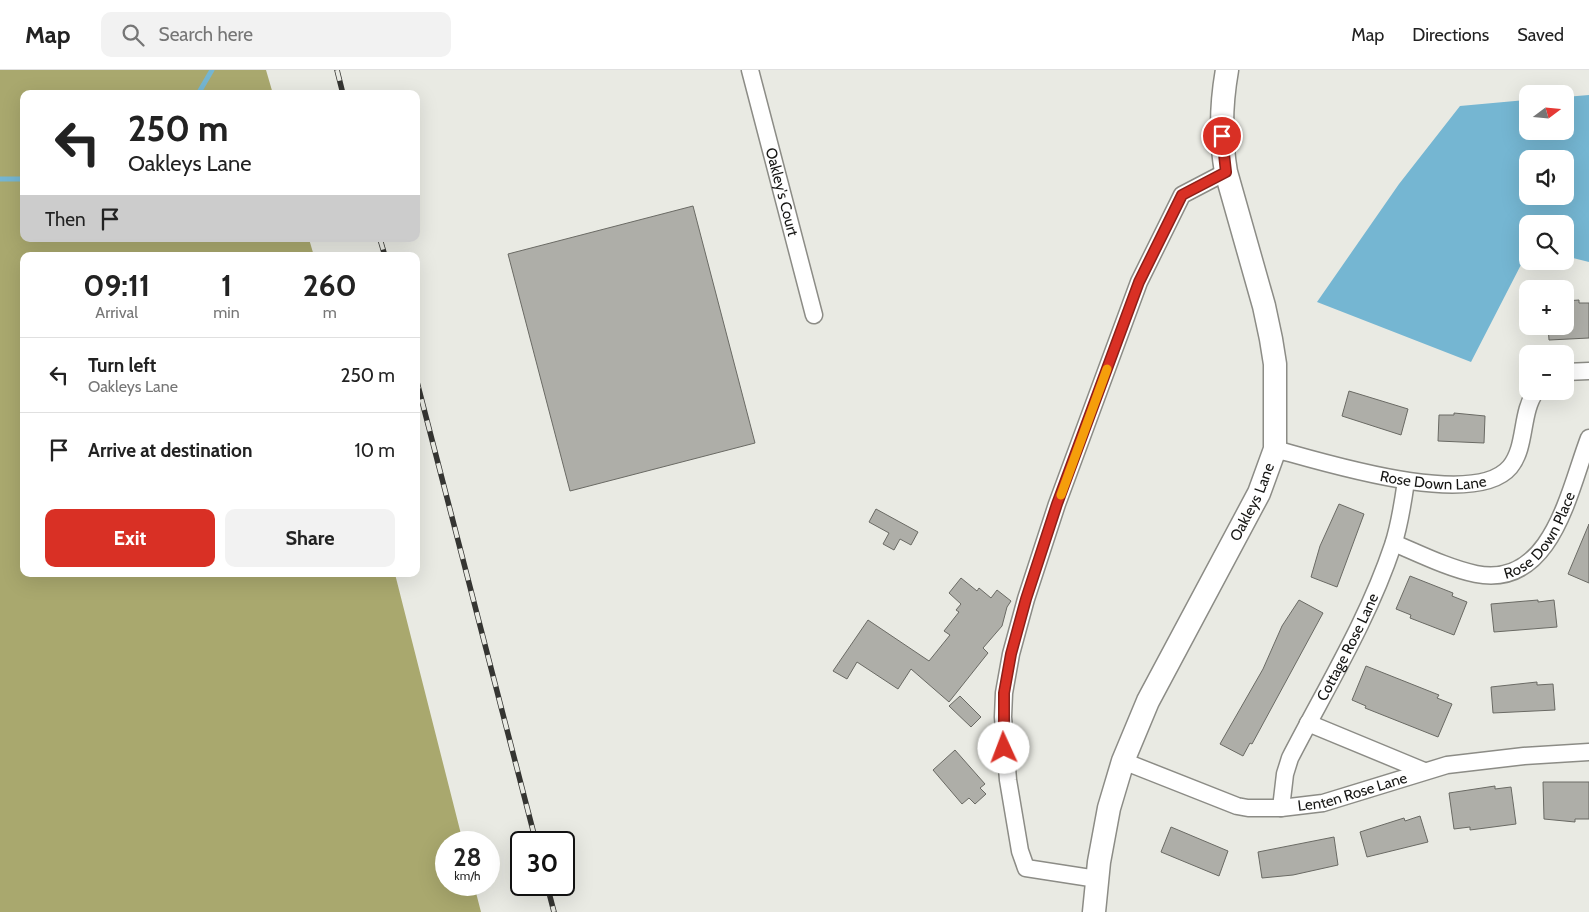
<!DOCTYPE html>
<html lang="en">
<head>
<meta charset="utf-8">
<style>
	:root { --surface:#fff; --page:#f2f2f2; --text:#222; --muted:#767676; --line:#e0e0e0; --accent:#d93025 }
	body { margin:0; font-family:Cabin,sans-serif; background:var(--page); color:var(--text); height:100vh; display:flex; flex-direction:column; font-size:19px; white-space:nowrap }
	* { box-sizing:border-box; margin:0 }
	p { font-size:16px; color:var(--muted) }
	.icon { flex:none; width:28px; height:28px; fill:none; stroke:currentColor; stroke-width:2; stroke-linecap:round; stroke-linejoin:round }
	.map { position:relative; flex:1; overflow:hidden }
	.panel { position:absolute; left:20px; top:182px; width:400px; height:325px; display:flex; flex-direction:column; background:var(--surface); border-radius:10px; box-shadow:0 5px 20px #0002 }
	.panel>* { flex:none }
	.guide { position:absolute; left:20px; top:20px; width:400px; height:152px; border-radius:10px; box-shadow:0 5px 20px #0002; background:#fff; color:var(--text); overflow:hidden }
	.needle { width:32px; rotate:74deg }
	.controls { position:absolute; left:1519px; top:15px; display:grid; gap:10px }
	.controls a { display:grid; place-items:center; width:55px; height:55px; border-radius:10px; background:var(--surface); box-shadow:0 5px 20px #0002; font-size:25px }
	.speed { position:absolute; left:435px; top:761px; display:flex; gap:10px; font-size:25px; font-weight:700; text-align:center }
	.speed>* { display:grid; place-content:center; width:65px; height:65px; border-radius:50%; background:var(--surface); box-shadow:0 5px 20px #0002; line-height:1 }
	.speed small { font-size:12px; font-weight:400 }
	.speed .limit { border:2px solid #111; border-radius:8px; background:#fff; color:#111 }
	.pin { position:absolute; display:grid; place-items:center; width:42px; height:42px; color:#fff; margin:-21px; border:2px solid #fff; border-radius:50%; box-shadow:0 1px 5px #0007 }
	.me { position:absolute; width:55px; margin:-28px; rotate:358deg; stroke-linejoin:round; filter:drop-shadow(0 0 4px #0008) }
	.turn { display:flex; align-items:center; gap:18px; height:105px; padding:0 25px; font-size:22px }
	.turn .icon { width:65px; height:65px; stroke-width:2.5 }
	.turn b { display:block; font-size:35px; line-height:42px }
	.then { display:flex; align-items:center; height:48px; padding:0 25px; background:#0003; gap:10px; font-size:19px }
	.eta { display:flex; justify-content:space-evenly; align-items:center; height:85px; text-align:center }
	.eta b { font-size:30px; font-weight:800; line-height:35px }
	.button { display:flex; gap:10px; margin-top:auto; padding:10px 25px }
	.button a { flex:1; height:58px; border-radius:10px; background:var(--accent); color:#fff; font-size:20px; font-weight:800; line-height:58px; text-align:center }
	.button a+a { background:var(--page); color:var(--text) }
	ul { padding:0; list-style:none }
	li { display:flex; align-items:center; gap:15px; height:75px; padding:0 25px; border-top:1px solid var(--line) }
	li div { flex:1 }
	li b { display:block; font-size:19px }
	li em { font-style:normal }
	header { display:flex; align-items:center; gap:30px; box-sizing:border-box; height:70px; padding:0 25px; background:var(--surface); border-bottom:1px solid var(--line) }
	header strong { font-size:24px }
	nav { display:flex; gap:28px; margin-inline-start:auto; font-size:18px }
	.search { width:350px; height:45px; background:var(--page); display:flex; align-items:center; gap:12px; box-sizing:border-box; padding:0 18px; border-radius:10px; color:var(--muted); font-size:19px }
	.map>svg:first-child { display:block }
	.forest { fill:#a9a86e }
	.water { fill:#75b6d2; fill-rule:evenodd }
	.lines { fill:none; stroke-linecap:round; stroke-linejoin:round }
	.stream { stroke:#75b6d2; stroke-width:5 }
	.building { fill:#aeaea8; stroke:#6a6a64 }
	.street-casing { stroke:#8c8c86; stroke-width:19 }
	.secondary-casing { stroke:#8c8c86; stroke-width:25 }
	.street { stroke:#fff; stroke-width:16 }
	.secondary { stroke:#fff; stroke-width:22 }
	.rail-casing { stroke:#353532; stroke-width:5.5 }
	.rail { stroke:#e9eae3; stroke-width:4; stroke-dasharray:11; stroke-linecap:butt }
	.route-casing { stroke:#8d1f18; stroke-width:12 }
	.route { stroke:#d93025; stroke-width:9 }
	.slow { stroke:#f59e0b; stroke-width:9 }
	.labels { text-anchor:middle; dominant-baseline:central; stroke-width:4.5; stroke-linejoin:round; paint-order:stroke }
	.street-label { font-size:15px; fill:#161614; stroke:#e9eae3 }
</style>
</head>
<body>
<header>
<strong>Map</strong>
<div class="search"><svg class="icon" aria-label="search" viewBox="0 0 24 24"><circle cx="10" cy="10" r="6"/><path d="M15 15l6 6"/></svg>Search here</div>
<nav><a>Map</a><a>Directions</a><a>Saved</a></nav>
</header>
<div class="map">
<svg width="1589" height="842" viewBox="0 0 1589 842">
	<rect width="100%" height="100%" fill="#e9eae3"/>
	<!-- forest -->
	<path class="forest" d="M0,0h266l7,24h-249v145h285l5,17h-290v318h371l68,268h-17v43h28l7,27h-481z"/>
	<!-- water -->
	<path class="water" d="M1589,25v167l-24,-6v-32h-37l-1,29 -56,109 -154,-60 82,-118 61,-78 67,-6 1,31h37v-34zM1528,89h37v37h-37z"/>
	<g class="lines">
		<!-- stream -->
		<g class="stream">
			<path d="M198,24l14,-24"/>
			<path d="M0,109h24"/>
		</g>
	</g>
	<!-- building -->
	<g class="building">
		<path d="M693,136l62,237 -185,48 -62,-237z"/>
		<path d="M1579,230v3h10v35l-40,2 -1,-14h17v-25z"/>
		<path d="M1349,321l59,18 -7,26 -59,-19z"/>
		<path d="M1454,343l31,3 -1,27 -46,-2 1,-26h15z"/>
		<path d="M1339,434l25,10 -27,73 -26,-10 9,-31z"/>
		<path d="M876,439l42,23 -7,13 -11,-6 -6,11 -11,-6 6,-11 -20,-11z"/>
		<path d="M1589,454v59l-21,-9z"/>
		<path d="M1410,506l43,17 -1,3 15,6 -13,33 -44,-17 1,-3 -15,-6z"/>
		<path d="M961,508l16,13 2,-3 12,10 6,-8 14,11 -4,6 -5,19 -19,22 5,5 -39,49 -38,-33 -13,20 -41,-27 -10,17 -14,-8 35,-51 61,41 21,-26 -6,-4 15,-19 -3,-2 5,-6 -12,-11z"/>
		<path d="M1299,530l24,13 -71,131 -2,-1 -7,13 -23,-12 43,-75 19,-43z"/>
		<path d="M1538,530v2l16,-2 3,27 -63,5 -3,-28z"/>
		<path d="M1366,596l73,29 -2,3 15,6 -14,33 -73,-29 1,-2 -14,-6z"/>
		<path d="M1537,612v3l16,-1 2,26 -62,3 -2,-26z"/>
		<path d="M960,626l21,21 -10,10 -22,-21z"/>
		<path d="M955,680l30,34 -5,4 6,6 -11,10 -6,-6 -7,6 -29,-34z"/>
		<path d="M1543,712h46v37h-14v3l-31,-3z"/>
		<path d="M1495,716v3l16,-2 5,37 -46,6v-3l-16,2 -5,-36z"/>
		<path d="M1420,746l8,26 -61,15 -7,-25 44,-14 1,3z"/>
		<path d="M1171,757l57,24 -9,25 -58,-24z"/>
		<path d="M1334,767l4,28 -45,10 -31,3 -4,-26z"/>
	</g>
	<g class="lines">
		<defs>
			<g id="street">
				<path id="s1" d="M750,0l64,245"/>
				<path d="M1565,302l24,-1"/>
				<path id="s2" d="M1275,379c48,13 199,61 235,18 17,-21 10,-54 26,-76"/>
				<path id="s3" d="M1394,473c26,11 54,25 82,31 76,15 93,-84 113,-136"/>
				<path d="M1308,653l116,48"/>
				<path id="s4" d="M1123,691l114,45 11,2h33l42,-5 124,-38 77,-9 65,-4"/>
				<path id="s5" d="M1281,738l4,-34 5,-16c36,-70 78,-138 103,-213 7,-21 10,-43 13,-64"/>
				<path d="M1097,809l-71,-11 -6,-17 -12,-71 -5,-63 1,-24 7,-39 15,-55 31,-95 82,-222 43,-87 44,-23"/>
			</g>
			<g id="secondary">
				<path id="s6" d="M1094,842l5,-50 10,-54 14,-47 25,-60 111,-208 16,-44v-85l-4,-25 -7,-33 -38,-134c-6,-35 -5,-68 1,-102"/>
			</g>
		</defs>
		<!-- street casing -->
		<use href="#street" class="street-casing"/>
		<!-- secondary casing -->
		<use href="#secondary" class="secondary-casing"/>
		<!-- street -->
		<use href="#street" class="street"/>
		<!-- secondary -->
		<use href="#secondary" class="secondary"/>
		<defs>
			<g id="rail">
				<path d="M337,0l6,24"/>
				<path d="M380,169l5,17"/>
				<path d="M416,308l120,464"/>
				<path d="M547,815l7,27"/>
			</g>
		</defs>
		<!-- rail casing -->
		<use href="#rail" class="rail-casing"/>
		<!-- rail -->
		<use href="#rail" class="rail"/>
	</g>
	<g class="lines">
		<defs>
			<path id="route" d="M1004,678v-55l7,-39 15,-55 31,-95 82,-222 43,-87 44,-23 -4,-36"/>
		</defs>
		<!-- route casing -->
		<use href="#route" class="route-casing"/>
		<!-- route -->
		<use href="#route" class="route"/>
		<!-- slow -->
		<path class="slow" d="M1061,425l46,-126"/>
	</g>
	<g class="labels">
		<!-- street labels -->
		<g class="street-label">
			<text stroke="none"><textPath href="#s1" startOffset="126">Oakley's Court</textPath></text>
			<text stroke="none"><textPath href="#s2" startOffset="162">Rose Down Lane</textPath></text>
			<text stroke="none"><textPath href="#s6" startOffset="444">Oakleys Lane</textPath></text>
			<text stroke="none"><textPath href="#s3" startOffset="171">Rose Down Place</textPath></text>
			<text stroke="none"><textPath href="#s5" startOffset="176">Cottage Rose Lane</textPath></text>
			<text stroke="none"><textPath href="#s4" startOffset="240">Lenten Rose Lane</textPath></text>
		</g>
	</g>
</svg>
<div class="controls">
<a><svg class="needle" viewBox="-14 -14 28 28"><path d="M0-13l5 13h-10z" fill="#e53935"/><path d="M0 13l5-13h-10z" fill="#767676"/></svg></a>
<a><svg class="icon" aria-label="sound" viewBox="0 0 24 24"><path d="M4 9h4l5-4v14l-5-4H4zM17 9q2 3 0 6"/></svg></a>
<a><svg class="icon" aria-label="search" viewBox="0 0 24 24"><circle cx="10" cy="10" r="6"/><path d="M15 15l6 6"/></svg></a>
<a>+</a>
<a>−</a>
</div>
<div class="speed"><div>28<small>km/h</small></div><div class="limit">30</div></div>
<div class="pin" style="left:1222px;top:66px;background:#d93025"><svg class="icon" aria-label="arrive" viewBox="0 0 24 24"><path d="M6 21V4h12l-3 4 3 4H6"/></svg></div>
<svg class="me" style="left:1004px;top:678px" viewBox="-20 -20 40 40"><circle r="19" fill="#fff"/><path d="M0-13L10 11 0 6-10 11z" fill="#d93025"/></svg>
<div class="guide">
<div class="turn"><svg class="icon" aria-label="left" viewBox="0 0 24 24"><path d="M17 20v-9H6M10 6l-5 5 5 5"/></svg><div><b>250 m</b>Oakleys Lane</div></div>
<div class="then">Then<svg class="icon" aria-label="arrive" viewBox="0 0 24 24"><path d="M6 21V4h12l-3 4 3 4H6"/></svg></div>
</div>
<section class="panel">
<div class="eta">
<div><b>09:11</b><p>Arrival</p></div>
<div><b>1</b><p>min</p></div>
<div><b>260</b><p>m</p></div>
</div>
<ul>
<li><svg class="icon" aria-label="left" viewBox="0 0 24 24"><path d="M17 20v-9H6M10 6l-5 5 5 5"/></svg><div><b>Turn left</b><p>Oakleys Lane</p></div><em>250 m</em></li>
<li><svg class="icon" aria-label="arrive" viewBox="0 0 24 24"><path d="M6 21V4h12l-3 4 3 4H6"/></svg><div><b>Arrive at destination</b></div><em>10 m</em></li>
</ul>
<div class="button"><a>Exit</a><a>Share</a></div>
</section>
</div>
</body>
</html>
